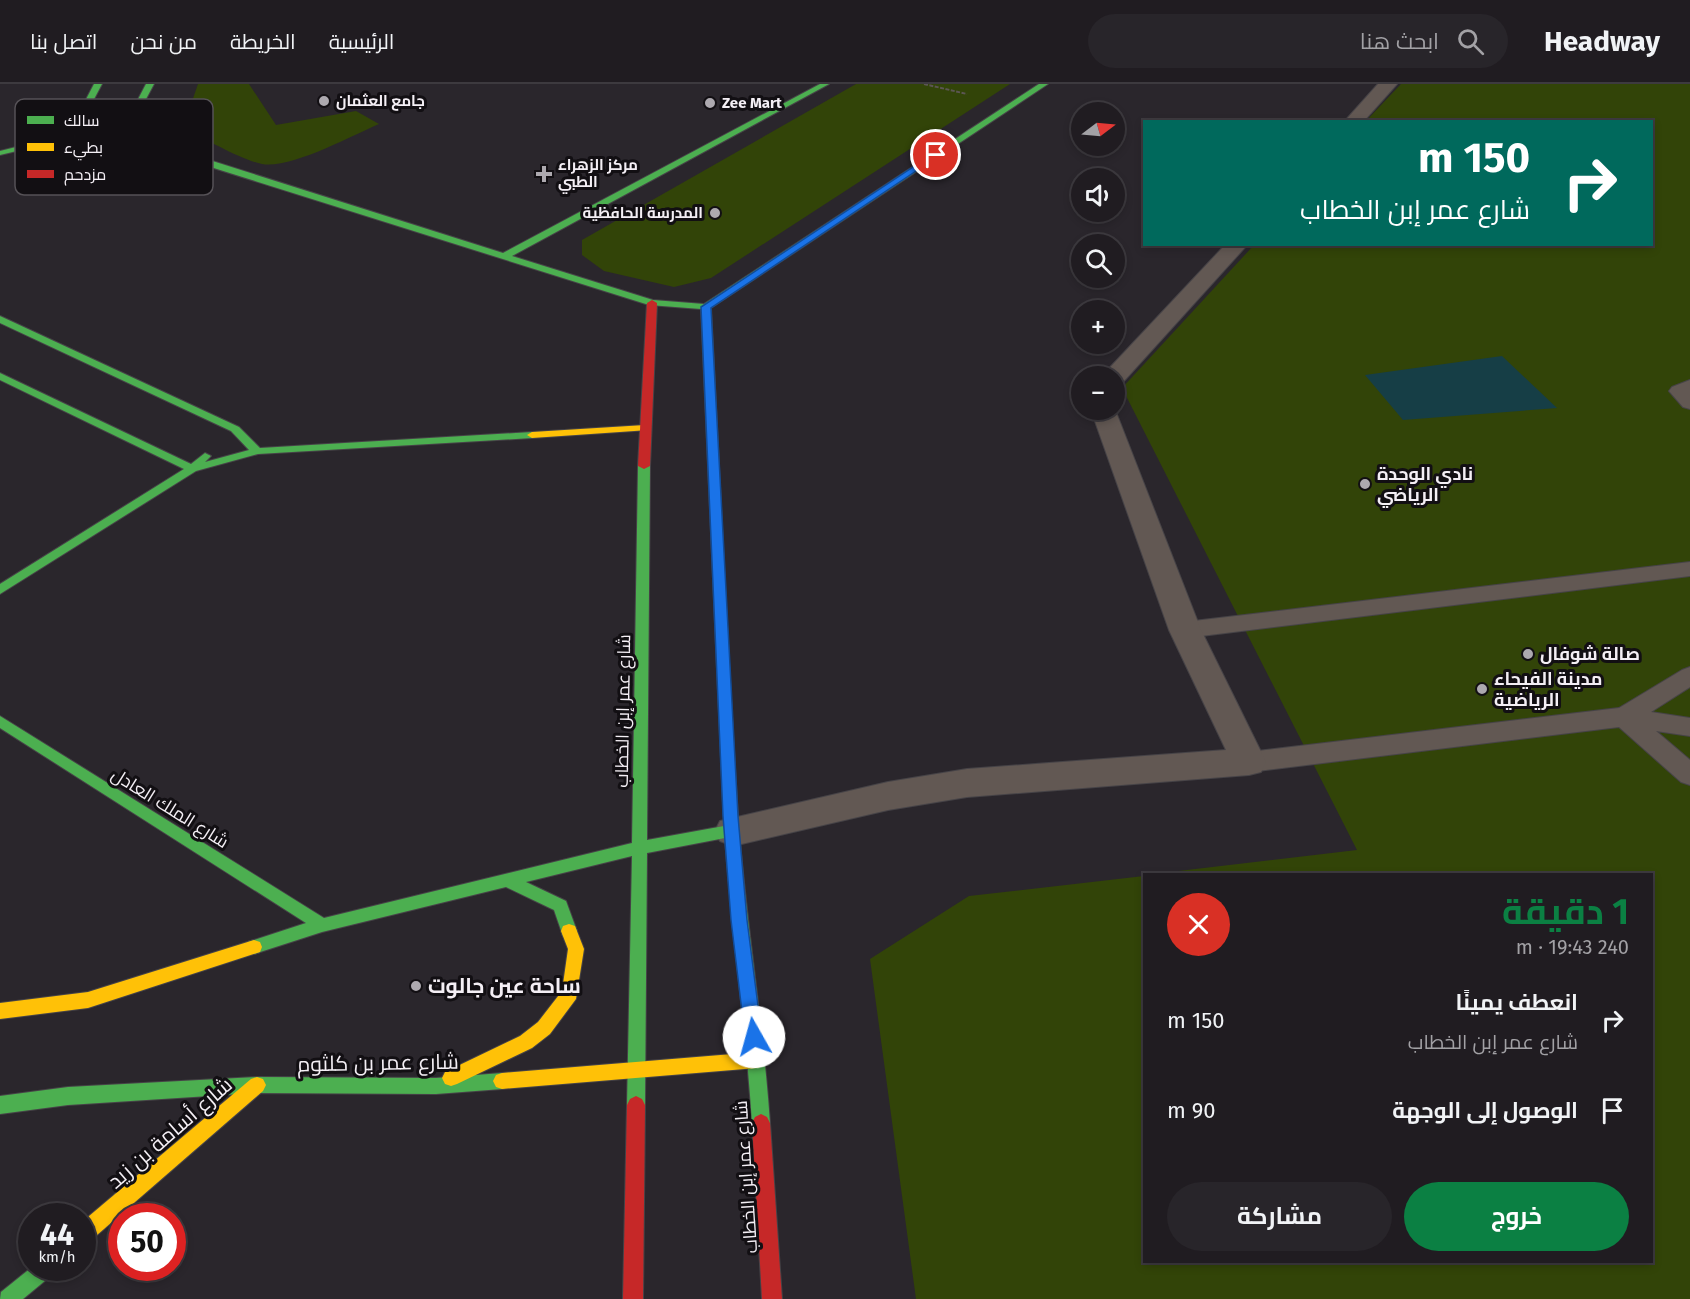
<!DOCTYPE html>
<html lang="ar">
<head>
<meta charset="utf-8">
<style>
	:root { --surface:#201c21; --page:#28252a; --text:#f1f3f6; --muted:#a2a1a5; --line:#3d3a3f; --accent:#0b8043 }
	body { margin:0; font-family:"Fira Sans",Cairo,sans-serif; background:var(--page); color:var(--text); direction:rtl; height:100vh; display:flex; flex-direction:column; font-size:22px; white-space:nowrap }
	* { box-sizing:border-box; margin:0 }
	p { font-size:20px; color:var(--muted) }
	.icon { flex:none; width:33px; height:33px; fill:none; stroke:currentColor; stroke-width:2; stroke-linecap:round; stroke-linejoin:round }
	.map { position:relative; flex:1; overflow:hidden; direction:ltr }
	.details { position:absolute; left:1143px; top:789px; width:510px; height:390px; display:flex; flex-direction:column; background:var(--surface); border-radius:0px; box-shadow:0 3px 9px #0003,0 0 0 2px var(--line); direction:rtl }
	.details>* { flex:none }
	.top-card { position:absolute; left:1143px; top:36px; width:510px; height:126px; border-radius:0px; box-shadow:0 3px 9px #0003,0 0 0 2px var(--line); direction:rtl; background:#00695c; color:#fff; overflow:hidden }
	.needle { width:39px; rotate:74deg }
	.controls { position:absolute; left:1071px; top:18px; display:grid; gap:12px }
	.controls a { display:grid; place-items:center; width:54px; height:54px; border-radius:50%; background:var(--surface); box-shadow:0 3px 9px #0003,0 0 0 2px var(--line); font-size:30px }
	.speed { position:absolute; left:18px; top:1119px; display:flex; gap:12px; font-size:30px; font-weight:700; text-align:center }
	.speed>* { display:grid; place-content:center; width:78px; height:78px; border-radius:50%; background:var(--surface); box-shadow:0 3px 9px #0003,0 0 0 2px var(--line); line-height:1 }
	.speed small { font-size:15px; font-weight:400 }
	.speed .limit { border:9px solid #d22; background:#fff; color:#111 }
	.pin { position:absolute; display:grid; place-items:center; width:51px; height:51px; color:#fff; margin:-26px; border:3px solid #fff; border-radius:50%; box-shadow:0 2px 6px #0007 }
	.me { position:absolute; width:66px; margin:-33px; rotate:353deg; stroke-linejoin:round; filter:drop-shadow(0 0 4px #0008) }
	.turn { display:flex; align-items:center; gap:21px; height:126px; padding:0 24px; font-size:27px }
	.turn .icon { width:78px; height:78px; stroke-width:2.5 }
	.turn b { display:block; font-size:42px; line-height:51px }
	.round { display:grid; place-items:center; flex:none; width:63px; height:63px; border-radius:32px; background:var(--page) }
	.overview { display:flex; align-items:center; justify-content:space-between; height:102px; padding:0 24px }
	h1 { font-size:36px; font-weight:700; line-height:45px; color:var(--accent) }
	.action { display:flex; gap:12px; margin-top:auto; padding:12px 24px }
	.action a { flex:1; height:69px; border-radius:36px; background:var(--accent); color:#fff; font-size:24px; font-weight:700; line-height:69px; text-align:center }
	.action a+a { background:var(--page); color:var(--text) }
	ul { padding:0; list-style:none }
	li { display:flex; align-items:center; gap:18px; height:90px; padding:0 24px }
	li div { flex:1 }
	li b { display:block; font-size:22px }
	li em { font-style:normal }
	header { display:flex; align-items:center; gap:36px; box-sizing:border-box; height:84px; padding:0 30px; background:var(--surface); border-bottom:2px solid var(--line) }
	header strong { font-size:28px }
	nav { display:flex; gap:33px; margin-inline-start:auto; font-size:21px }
	.search { width:420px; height:54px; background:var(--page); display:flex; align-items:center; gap:15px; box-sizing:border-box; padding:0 21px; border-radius:33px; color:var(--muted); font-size:22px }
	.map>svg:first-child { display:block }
	.green { fill:#324408 }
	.water { fill:#163e46 }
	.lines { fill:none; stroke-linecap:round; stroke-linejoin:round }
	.lane-casing { stroke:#464347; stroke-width:2 }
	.street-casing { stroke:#464347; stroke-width:2 }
	.fast-casing { stroke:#464347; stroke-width:2 }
	.slow-casing { stroke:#464347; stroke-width:2 }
	.jam-casing { stroke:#464347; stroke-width:2 }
	.path { stroke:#5c5653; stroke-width:2; stroke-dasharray:4 1.5; stroke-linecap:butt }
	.lane { fill:#625853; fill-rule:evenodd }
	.street { fill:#625853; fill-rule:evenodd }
	.fast { fill:#4caf50; fill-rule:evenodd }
	.slow { fill:#ffc107; fill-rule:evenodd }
	.jam { fill:#c62828; fill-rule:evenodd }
	.route { fill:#1a73e8; stroke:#114b97; stroke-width:1.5 }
	.poi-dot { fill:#ada9af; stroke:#120f13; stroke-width:2 }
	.labels { text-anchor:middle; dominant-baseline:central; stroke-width:6; stroke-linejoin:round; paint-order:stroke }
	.far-poi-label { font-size:15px; font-weight:bold; fill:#f4eff5; stroke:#120f13; text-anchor:start }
	.poi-label { font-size:18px; font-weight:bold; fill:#f4eff5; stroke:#120f13; text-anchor:start }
	.street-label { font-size:18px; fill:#f4eff5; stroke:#120f13 }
	.near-poi-label { font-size:21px; font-weight:bold; fill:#f4eff5; stroke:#120f13; text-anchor:start }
	.near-street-label { font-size:21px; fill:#f4eff5; stroke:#120f13 }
	.key { fill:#120f13; stroke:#565257; stroke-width:1.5 }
	.key-label { font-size:16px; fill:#f4eff5 }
</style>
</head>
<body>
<header>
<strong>Headway</strong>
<div class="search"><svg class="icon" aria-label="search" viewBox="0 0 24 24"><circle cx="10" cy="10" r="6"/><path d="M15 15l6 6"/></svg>ابحث هنا</div>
<nav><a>الرئيسية</a><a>الخريطة</a><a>من نحن</a><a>اتصل بنا</a></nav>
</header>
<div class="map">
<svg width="1690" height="1215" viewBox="0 0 1690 1215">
	<rect width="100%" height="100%" fill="#2a262c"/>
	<!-- green -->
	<g class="green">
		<path d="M198,0h51l27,41 80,-14 23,13c-28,12 -88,45 -117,40 -20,-4 -58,-25 -76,-36l3,-18z"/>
		<path d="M856,0h154l-299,194 -37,9 -70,-16 -22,-16v-15z"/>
		<path d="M1401,0h289v1215h-774l-46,-340 99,-63 175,-20v386h508v-388h-499l204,-24 -235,-462 132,-143 398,-1v-122l-286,-1z"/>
	</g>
	<!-- water -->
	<path class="water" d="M1502,272l55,52 -154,12 -38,-45z"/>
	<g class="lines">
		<defs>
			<g id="lane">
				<path d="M1690,296v29l-7,-2 -14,-16 3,-4z"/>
				<path d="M1690,478v14l-505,62 -8,-2 -3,-6 3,-6 8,-2z"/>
				<path d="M1690,583v20l-39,25 39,6v18l-34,-5 34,29v25l-9,-3 -62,-55 -370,45 -9,-3 -4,-7 4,-7 9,-3 370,-44 63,-38z"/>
			</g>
			<g id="street">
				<path d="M1378,0h19l-34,38h-19z"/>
				<path d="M1226,160h22l-125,138 -9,2v-8h-12z"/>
				<path d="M1114,323l87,223 65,132 -5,10 -12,3 -282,22 -79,13 -155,36 -13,-5 -5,-10 5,-10 168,-39 79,-13 259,-19 -57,-120 -78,-220h23z"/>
			</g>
			<g id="fast">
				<path d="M94,0h8l-26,49 47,-5 23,-44h8l-24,45 13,10 360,114 317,-169h9l-317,172 141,44 51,4 335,-220h9l-337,224c9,169 16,339 27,508 7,102 25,204 32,307l-3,6 -6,3 -6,-3 -3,-6c-6,-95 -20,-189 -27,-285l-78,15 -2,252 -3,6 -6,3 -6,-3 -3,-6 5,-249 -106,26 40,19 11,30 -2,5 -6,2 -6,-2 -9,-26 -48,-23 -184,45 -68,22 -6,-2 -2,-5 2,-5 58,-19 -306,-195v-12l324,202 308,-75 6,-377 6,-3 6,3 -3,374 77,-14 -23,-517 -52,-4 -499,-157 -13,-5 -13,-11 -53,6 -71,17v-4l68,-17z"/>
				<path d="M0,232l239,111 21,21 272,-16 5,3 -5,3 -274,16 -62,17 -196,123v-10l184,-115 -184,-89v-7l191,91 14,-11 6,3 -6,6 44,-12 -18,-19 -231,-108z"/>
				<path d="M502,989l6,2 3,6 -3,6 -6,2 -66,5 -179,-1 -189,12 -68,9v-18l68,-9 189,-10 179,1z"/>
				<path d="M32,1183l23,1 -3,7 -29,24h-23l1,-7z"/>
			</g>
			<g id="slow">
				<path d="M645,341l4,1v4l-117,8 -5,-3 5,-3z"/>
				<path d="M569,840l6,2 9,23 -8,50 -26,35 -18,14 -75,36 -6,2 -6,-2 -3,-6 3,-6 75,-36 18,-14 24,-31 6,-42 -7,-18 2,-5z"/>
				<path d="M254,856l6,2 2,5 -2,5 -172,56 -88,11v-16l88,-11z"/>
				<path d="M757,968l6,2 3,6 -3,6 -6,2 -255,21 -6,-2 -3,-6 3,-6 6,-2z"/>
				<path d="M257,993l6,2 3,6 -3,6 -174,151 -7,2v-22l169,-143z"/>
			</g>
			<g id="jam">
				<path d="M652,216l5,3 -7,163 -6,3 -6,-3 9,-163z"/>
				<path d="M636,1012l6,3 3,6 -2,194h-20l4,-194 3,-6z"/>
				<path d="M761,1030l6,3 3,6 12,176h-20l-10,-176 3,-6z"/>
			</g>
		</defs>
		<!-- lane casing -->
		<use href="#lane" class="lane-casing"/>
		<!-- street casing -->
		<use href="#street" class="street-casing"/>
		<!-- fast casing -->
		<use href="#fast" class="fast-casing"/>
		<!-- slow casing -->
		<use href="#slow" class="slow-casing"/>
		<!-- jam casing -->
		<use href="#jam" class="jam-casing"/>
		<!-- path -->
		<path class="path" d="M924,0l43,10"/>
		<!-- lane -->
		<use href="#lane" class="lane"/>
		<!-- street -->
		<use href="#street" class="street"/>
		<!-- fast -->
		<use href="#fast" class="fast"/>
		<!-- slow -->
		<use href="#slow" class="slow"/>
		<!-- jam -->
		<use href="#jam" class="jam"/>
	</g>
	<!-- route -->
	<path class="route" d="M934,69l6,2 -229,153 27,508 9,104 15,117 -2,6 -6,2 -6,-2 -3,-6 -14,-117 -8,-104 -22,-509z"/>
	<!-- markers -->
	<g class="poi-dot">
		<circle cx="324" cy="17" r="6"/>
		<circle cx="710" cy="19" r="6"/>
		<path d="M541 81h6v6h6v6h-6v6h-6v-6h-6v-6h6z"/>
		<circle cx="715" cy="129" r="6"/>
		<circle cx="1365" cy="400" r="6"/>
		<circle cx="1528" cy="570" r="6"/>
		<circle cx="1482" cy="605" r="6"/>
		<circle cx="416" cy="902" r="6"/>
	</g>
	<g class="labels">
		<!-- far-poi labels -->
		<g class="far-poi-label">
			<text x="336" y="17">جامع العثمان</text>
			<text x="722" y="19">Zee Mart</text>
			<text x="558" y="81">مركز الزهراء<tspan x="558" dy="17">الطبي</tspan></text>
			<text x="703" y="129" text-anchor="end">المدرسة الحافظية</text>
		</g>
		<!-- poi labels -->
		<g class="poi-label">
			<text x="1377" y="390">نادي الوحدة<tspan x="1377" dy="21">الرياضي</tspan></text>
			<text x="1540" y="570">صالة شوفال</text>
			<text x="1494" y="595">مدينة الفيحاء<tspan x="1494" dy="21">الرياضية</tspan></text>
		</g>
		<!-- street labels -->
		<g class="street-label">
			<text transform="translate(623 627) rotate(-89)">شارع عمر إبن الخطاب</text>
			<text transform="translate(170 724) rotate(32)">شارع الملك العادل</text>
			<text transform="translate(746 1093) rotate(-94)">شارع عمر إبن الخطاب</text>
		</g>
		<!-- near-poi labels -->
		<g class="near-poi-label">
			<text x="428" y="902">ساحة عين جالوت</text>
		</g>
		<!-- near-street labels -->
		<g class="near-street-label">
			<text transform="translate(378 979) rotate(-1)">شارع عمر بن كلثوم</text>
			<text transform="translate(170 1049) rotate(-41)">شارع أسامة بن زيد</text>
		</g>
	</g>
	<!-- legend -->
	<rect x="15" y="15" width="198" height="96" rx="9" class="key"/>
	<rect x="27" y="32" width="27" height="8" fill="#4caf50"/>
	<rect x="27" y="59" width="27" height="8" fill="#ffc107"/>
	<rect x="27" y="86" width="27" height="8" fill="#c62828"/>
	<g class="key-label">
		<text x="64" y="42">سالك</text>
		<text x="64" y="69">بطيء</text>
		<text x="64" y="96">مزدحم</text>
	</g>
</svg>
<div class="controls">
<a><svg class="needle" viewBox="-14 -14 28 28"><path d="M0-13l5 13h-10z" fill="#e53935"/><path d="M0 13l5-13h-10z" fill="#a2a1a5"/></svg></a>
<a><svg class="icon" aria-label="sound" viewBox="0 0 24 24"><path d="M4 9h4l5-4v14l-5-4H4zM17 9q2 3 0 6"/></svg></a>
<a><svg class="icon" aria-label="search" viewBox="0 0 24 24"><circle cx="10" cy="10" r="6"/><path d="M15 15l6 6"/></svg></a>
<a>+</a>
<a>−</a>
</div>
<div class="speed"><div>44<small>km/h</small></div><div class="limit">50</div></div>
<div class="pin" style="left:936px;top:71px;background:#d93025"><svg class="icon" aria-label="arrive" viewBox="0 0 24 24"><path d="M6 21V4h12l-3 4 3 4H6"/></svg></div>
<svg class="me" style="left:754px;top:953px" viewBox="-20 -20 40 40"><circle r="19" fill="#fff"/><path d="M0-13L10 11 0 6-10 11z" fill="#1a73e8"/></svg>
<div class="top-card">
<div class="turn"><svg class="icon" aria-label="right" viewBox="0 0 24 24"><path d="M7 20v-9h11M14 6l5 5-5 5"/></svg><div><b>150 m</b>شارع عمر إبن الخطاب</div></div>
</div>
<section class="details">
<div class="overview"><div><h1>1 دقيقة</h1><p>240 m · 19:43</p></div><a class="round" style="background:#d93025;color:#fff"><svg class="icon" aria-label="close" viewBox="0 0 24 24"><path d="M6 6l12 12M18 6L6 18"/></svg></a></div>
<ul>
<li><svg class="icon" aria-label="right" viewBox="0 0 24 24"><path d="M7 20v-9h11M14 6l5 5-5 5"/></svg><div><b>انعطف يمينًا</b><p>شارع عمر إبن الخطاب</p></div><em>150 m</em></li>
<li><svg class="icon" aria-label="arrive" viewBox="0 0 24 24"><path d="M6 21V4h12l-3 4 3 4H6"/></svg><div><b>الوصول إلى الوجهة</b></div><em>90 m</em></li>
</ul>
<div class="action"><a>خروج</a><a>مشاركة</a></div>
</section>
</div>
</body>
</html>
